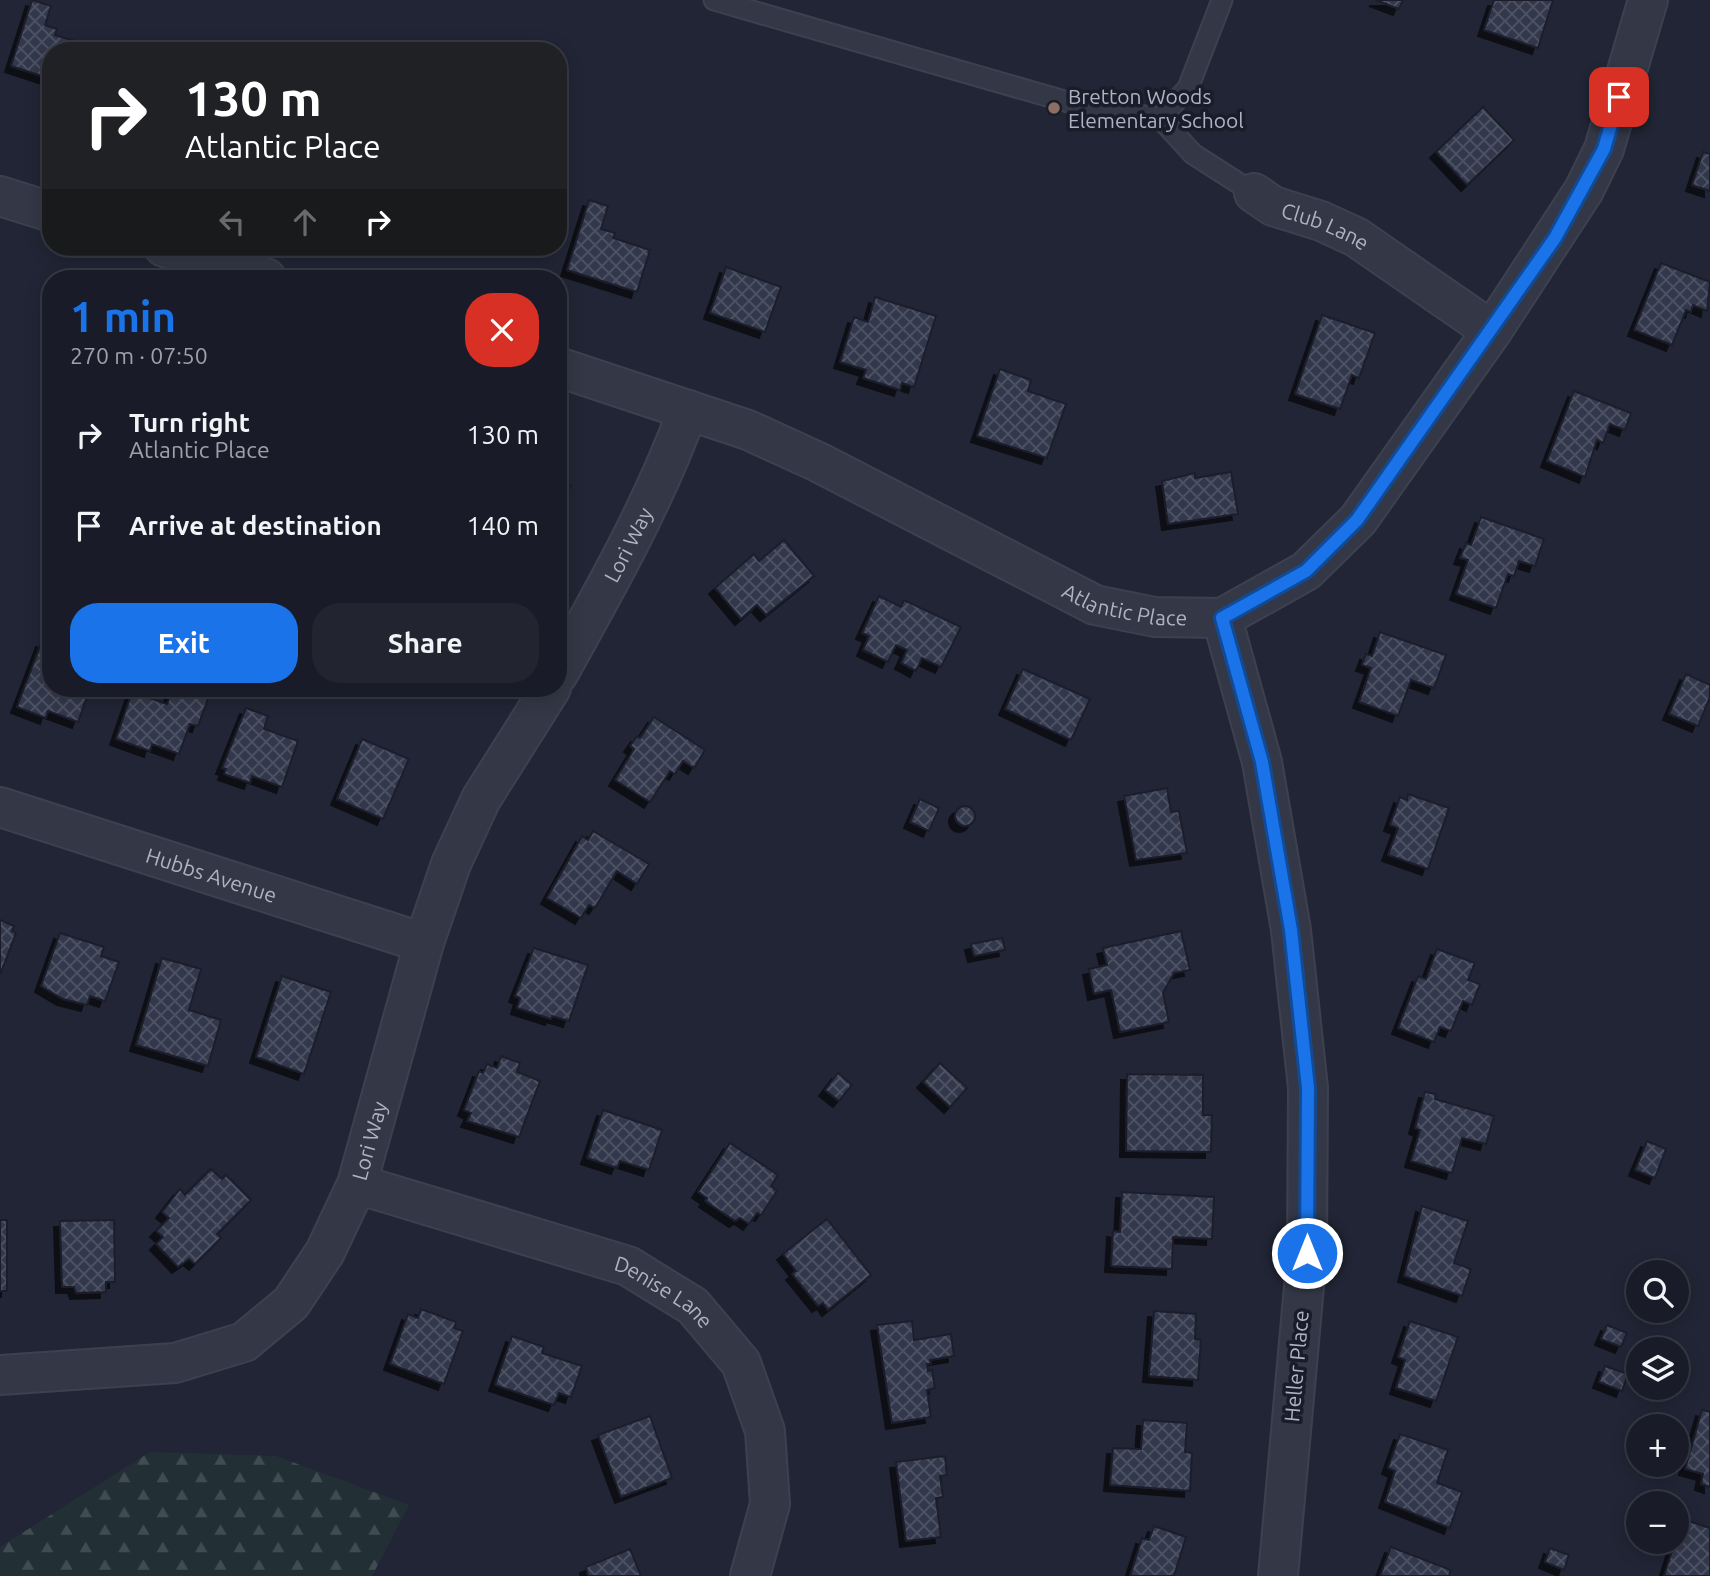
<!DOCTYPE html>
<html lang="en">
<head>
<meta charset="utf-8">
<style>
	:root { --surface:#191c28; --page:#222530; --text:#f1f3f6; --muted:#9fa1a8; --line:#373a45; --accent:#1a73e8 }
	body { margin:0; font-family:Ubuntu,sans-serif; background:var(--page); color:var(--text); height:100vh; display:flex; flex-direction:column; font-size:26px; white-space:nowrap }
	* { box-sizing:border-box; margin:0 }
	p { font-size:23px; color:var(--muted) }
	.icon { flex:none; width:38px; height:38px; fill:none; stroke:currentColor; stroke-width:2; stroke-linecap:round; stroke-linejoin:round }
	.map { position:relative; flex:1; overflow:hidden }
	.drawer { position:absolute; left:42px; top:270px; width:525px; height:427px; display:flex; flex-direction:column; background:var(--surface); border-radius:28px; box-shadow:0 4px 18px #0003,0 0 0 2px var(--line) }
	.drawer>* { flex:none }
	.top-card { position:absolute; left:42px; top:42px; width:525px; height:214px; border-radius:28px; box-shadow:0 4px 18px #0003,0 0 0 2px var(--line); background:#202124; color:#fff; overflow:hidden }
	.controls { position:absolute; left:1626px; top:1260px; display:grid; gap:14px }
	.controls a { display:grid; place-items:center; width:63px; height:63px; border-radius:50%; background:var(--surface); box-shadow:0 4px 18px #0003,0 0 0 2px var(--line); font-size:35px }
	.pin { position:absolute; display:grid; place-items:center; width:60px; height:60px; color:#fff; margin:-30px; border-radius:14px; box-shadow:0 4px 10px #0006 }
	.me { position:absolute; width:77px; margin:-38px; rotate:0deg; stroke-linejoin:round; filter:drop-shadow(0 0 5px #0008) }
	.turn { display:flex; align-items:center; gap:24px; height:147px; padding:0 28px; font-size:32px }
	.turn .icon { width:91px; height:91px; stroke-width:2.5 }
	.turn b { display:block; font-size:49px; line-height:60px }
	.lanes { display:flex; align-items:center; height:66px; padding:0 28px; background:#0003; justify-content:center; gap:35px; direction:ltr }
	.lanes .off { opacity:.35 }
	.round { display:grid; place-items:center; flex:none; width:74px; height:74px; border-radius:28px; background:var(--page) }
	.headline { display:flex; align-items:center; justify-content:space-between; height:119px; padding:0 28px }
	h1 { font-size:42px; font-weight:700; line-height:52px; color:var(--accent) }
	.button { display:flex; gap:14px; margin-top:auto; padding:14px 28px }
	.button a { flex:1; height:80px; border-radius:28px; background:var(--accent); color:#fff; font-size:28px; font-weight:700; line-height:80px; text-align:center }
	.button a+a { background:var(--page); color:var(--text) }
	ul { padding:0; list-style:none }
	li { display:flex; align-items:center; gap:21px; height:91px; padding:0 28px }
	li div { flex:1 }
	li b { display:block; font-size:26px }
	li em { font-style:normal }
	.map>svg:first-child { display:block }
	.forest { fill:url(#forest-firs) }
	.building { fill:url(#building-cross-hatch); stroke:#1b1f2c; stroke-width:2; filter:url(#shadow) }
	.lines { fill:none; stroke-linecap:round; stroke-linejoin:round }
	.lane-casing { stroke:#3d414f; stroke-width:23 }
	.street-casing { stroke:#3d414f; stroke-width:42 }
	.lane { stroke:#343846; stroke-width:19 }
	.street { stroke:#343846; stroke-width:38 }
	.route-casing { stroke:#114b97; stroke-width:18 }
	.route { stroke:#1a73e8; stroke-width:12 }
	.education-dot { fill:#8d6e63; stroke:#191d2a; stroke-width:2.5 }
	.labels { text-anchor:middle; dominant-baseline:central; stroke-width:7; stroke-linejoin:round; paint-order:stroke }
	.poi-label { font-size:21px; fill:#aeb2c2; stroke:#191d2a; text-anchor:start }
	.street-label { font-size:21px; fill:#aeb2c2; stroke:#191d2a }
</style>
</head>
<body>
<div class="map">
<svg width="1710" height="1576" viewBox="0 0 1710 1576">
	<defs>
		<pattern id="forest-firs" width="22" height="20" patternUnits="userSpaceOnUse" patternTransform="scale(1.75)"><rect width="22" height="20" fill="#223036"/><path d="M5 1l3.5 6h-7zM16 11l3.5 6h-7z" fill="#404c51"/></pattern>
		<pattern id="building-cross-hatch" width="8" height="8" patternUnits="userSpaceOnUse" patternTransform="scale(1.75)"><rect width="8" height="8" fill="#33394c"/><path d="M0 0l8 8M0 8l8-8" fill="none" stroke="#4e5364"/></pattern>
		<filter id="shadow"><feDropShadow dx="-6" dy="6" stdDeviation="0" flood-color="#0009"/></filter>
	</defs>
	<rect width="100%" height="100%" fill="#212535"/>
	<!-- forest -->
	<path class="forest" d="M150,1452l126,4 133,49 -37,71h-372v-29z"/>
	<!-- building -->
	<g class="building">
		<path d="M32,0l19,6 -6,19 12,4 -2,6 39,12 -1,4h-42v28l-40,-13z"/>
		<path d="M1375,0h28l-4,9z"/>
		<path d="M1494,0h59l-15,48 -54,-18z"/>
		<path d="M1483,107l31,33 -47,45 -31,-33z"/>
		<path d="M1703,152l7,2v37l-18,-6z"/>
		<path d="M589,200l19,6 -7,23 14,4 -2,5 37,12 -13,42 -70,-22z"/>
		<path d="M1661,263l49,19 -3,29 -14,-6 -2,7 -5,-2 -14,35 -38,-15z"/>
		<path d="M726,267l55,20 -16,45 -55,-19z"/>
		<path d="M875,297l61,19 -22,71 -12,-4 -2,7 -37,-12 3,-8 -26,-8 14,-45 14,5z"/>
		<path d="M1322,315l53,18 -16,45 -7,-3 -12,34 -45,-15z"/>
		<path d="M1000,369l31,11 -3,11 38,13 -19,54 -70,-22z"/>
		<path d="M1574,391l57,22 -6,17 -15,-6 -7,19 -6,-3 -12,37 -38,-16z"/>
		<path d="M1231,472l7,42 -70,10 -6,-43 33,-8v5z"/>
		<path d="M558,476l13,10 -13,16z"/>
		<path d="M1481,517l63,22 -9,27 -16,-5 -5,15 -6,-2 -12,34 -40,-14 12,-34 -8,-2 6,-15 5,2z"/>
		<path d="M784,540l30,36 -48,39 -9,-10 -16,14 -26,-31 39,-34 5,7z"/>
		<path d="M879,596l22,11 3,-7 57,27 -20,40 -19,-9 -6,13 -15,-8 6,-13 -11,-5 -8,17 -25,-12 6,-14 -7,-3z"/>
		<path d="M1380,632l66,23 -12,33 -23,-8 -13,36 -39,-14 12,-34 -9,-3 4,-11 6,2z"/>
		<path d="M42,641l9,3v44h39l-12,34 -30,-11 -2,7 -29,-11z"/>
		<path d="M1023,669l67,30 -19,41 -66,-31z"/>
		<path d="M1686,674l24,11v12l-12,29 -29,-12z"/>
		<path d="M173,688h22l15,5 -12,33 -8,-2 -11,30 -27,-10 -2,7 -34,-12 16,-47 35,12z"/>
		<path d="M246,708l22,8 -4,13 34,12 -16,46 -30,-11 -2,7 -26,-9 2,-5 -4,-1z"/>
		<path d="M654,717l51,33 -11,18 -11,-7 -8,13 -5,-3 -20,31 -35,-22 19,-31 -4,-3 7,-10 3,2z"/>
		<path d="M362,739l47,20 -26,60 -46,-20z"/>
		<path d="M1167,788l4,24 8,-1 8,42 -51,7 -12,-64z"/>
		<path d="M1408,794l41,14 -21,61 -40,-14 10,-27 -8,-3 10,-28 7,3z"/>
		<path d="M920,799l19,9 -10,23 -19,-9z"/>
		<circle cx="965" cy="816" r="10"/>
		<path d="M593,831l56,33 -12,20 -20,-13 -22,37 -6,-3 -8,13 -34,-20 35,-62 6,4z"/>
		<path d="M0,920l14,6 -2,5 4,2 -16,42z"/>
		<path d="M1181,931l9,39 -16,3 -11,20 6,29 -49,10 -9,-42 -17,4 -5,-25 18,-4 -4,-17z"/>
		<path d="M60,933l44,14 -3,9 18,6 -14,39 -15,-5 -3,9 -24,-6 -22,-13z"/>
		<path d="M1002,938l3,12 -31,6 -3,-12z"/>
		<path d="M534,948l54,17 -19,56 -17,-5 -1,3 -34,-11 3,-10 -5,-2z"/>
		<path d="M1437,949l38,14 -7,17 12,4 -8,21 -9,-4 -12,30 -11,-4 -6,15 -36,-14 20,-52 8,3z"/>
		<path d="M162,958l39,11 -12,41 32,10 -13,46 -72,-21z"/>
		<path d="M282,976l49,16 -27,82 -48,-17z"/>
		<path d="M501,1056l19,7 -3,9 23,9 -21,56 -52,-16 4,-8 -7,-3 15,-39 4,2 4,-9 10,4z"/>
		<path d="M940,1063l27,25 -17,19 -27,-25z"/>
		<path d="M838,1073l14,12 -13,16 -14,-11z"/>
		<path d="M1127,1074l76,1v40h9l-1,37 -85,-1z"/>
		<path d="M1425,1092l11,2 -1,5 59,17 -8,28 -24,-6 -10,35 -41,-12 9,-31 -5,-2z"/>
		<path d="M603,1110l59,20 -13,40 -29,-9 -3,7 -30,-10z"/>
		<path d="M1647,1141l19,8 -11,29 -20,-8z"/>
		<path d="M730,1143l48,32 -7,11 6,5 -16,24 -4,-2 -8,11 -9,-6 -5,3 -30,-20 2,-3 -9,-6z"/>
		<path d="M211,1169l11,10 4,-4 25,25 -34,34 4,4 -26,26 -6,-5 -11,8 -22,-23 7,-7 -7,-6 13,-13 -7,-6 18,-23 5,6z"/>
		<path d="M1122,1192l92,5 -2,42 -39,-2 -1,32 -61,-3 2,-35 7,1z"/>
		<path d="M1422,1206l46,15 -14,42 17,6 -9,27 -58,-20z"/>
		<path d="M827,1219l44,56 -43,35 -5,-7 -5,3 -26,-32 4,-3 -13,-17z"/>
		<rect x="0" y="1220" width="7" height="71"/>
		<path d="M114,1220l1,62h-9v10l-30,1 -2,-6h-12l-2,-66z"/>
		<path d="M421,1309l35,13 -2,6 9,3 -19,53 -54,-20 18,-50 10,4z"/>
		<path d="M1154,1311l42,3 -1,25 6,1 -3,40 -49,-4z"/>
		<path d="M912,1321l2,19 37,-6 3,22 -24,4 1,4h-4l1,7 4,-1 3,18 -8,2 4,27 -39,6 -15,-98z"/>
		<path d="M1410,1321l48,16 -22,64 -40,-13 9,-28 -7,-3z"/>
		<path d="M1607,1325l20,8 -6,14 -20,-8z"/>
		<path d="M512,1336l32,11 -2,6 40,13 -11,31 -12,-4 -5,12 -59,-20z"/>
		<path d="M1605,1366l23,8 -6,17 -23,-9z"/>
		<path d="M1702,1410l8,2v75l-9,-3 2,-10 -18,-5z"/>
		<path d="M650,1416l22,62 -51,19 -23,-62z"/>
		<path d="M1143,1420l44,3 -2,29 7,1 -2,38 -80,-6 3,-37 28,1z"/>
		<path d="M1400,1434l48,16 -11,33 25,9 -12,36 -65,-26 10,-31 -7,-3z"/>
		<path d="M945,1456l2,19 -7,1 3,21 -7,1 5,39 -35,4 -10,-79z"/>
		<path d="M1682,1519l28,9v48h-46z"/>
		<path d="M1154,1526l32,11 -12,39h-44l12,-38 7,2z"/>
		<path d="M1391,1547l60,23 -2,6h-69z"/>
		<path d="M1550,1548l19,7 -5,15 -19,-8z"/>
		<path d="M630,1549l11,27h-53l-2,-9z"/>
	</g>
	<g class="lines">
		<defs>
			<g id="lane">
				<path d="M714,0l378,109 68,9"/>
				<path d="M1160,118l28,-30 34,-88"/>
				<path d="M1160,118l33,36 61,39"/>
			</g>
			<g id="street">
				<path id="s1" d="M1254,193l19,13 48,15 35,16 136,94"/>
				<path d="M0,196l51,16"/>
				<path d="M164,247l102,31"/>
				<path id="s2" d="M558,367l190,63 70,32 277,143 60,12 67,1 84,-47 52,-51 134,-189 92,-141 20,-41 44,-149"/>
				<path d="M1222,618l40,144 29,168 17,158 -1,165 -29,323"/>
				<path id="s3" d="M558,674c48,-86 96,-171 130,-264"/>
				<path id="s4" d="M0,807l424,136"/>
				<path id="s5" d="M357,1184l271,82 65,40 48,57 24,68 5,73 -20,72"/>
				<path id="s6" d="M0,1375l175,-12 69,-21 47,-39 34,-51 32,-68 67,-241 27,-79 30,-65 70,-111"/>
			</g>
		</defs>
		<!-- lane casing -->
		<use href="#lane" class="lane-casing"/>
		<!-- street casing -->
		<use href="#street" class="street-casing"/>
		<!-- lane -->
		<use href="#lane" class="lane"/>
		<!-- street -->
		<use href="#street" class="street"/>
	</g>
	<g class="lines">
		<defs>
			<path id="route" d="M1307,1253l1,-165 -17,-158 -29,-168 -40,-144 84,-47 51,-51 198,-282 49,-89 15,-52"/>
		</defs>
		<!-- route casing -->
		<use href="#route" class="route-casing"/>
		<!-- route -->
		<use href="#route" class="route"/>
	</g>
	<!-- markers -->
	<circle class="education-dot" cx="1054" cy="108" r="7"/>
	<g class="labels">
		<!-- poi labels -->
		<g class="poi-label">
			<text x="1068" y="96">Bretton Woods<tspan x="1068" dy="24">Elementary School</tspan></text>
		</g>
		<!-- street labels -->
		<g class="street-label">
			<text stroke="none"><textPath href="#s1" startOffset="79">Club Lane</textPath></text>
			<text stroke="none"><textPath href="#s3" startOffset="147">Lori Way</textPath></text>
			<text stroke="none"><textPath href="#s2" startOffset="618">Atlantic Place</textPath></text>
			<text stroke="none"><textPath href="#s4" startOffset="222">Hubbs Avenue</textPath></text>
			<text stroke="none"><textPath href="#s6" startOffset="490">Lori Way</textPath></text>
			<text stroke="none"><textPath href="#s5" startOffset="327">Denise Lane</textPath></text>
			<text transform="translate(1296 1366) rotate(-85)">Heller Place</text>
		</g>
	</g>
</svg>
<div class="controls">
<a><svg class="icon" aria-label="search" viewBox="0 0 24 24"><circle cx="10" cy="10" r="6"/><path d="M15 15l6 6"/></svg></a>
<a><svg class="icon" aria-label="layers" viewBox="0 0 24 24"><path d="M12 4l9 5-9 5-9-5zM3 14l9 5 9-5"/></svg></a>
<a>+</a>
<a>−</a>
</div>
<div class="pin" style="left:1619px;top:97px;background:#d93025"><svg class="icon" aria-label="arrive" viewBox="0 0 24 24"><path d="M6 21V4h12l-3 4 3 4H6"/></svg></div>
<svg class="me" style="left:1307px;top:1253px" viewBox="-20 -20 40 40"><circle r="17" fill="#1a73e8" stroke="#fff" stroke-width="3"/><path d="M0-11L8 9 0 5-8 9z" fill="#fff"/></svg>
<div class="top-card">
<div class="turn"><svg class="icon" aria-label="right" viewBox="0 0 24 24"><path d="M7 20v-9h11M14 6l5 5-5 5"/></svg><div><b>130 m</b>Atlantic Place</div></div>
<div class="lanes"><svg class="icon off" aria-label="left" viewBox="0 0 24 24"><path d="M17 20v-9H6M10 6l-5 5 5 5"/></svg><svg class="icon off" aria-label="ahead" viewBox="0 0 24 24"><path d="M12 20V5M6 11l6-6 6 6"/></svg><svg class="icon" aria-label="right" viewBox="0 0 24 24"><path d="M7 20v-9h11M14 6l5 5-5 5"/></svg></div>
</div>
<section class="drawer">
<div class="headline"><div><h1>1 min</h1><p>270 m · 07:50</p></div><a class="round" style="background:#d93025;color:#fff"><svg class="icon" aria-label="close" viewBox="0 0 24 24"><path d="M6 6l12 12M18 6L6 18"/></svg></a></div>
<ul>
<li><svg class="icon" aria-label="right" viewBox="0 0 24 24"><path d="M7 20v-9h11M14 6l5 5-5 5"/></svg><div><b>Turn right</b><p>Atlantic Place</p></div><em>130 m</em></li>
<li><svg class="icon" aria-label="arrive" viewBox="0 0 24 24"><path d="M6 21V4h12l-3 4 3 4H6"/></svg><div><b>Arrive at destination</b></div><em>140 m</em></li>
</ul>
<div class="button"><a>Exit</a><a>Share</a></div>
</section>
</div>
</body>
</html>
